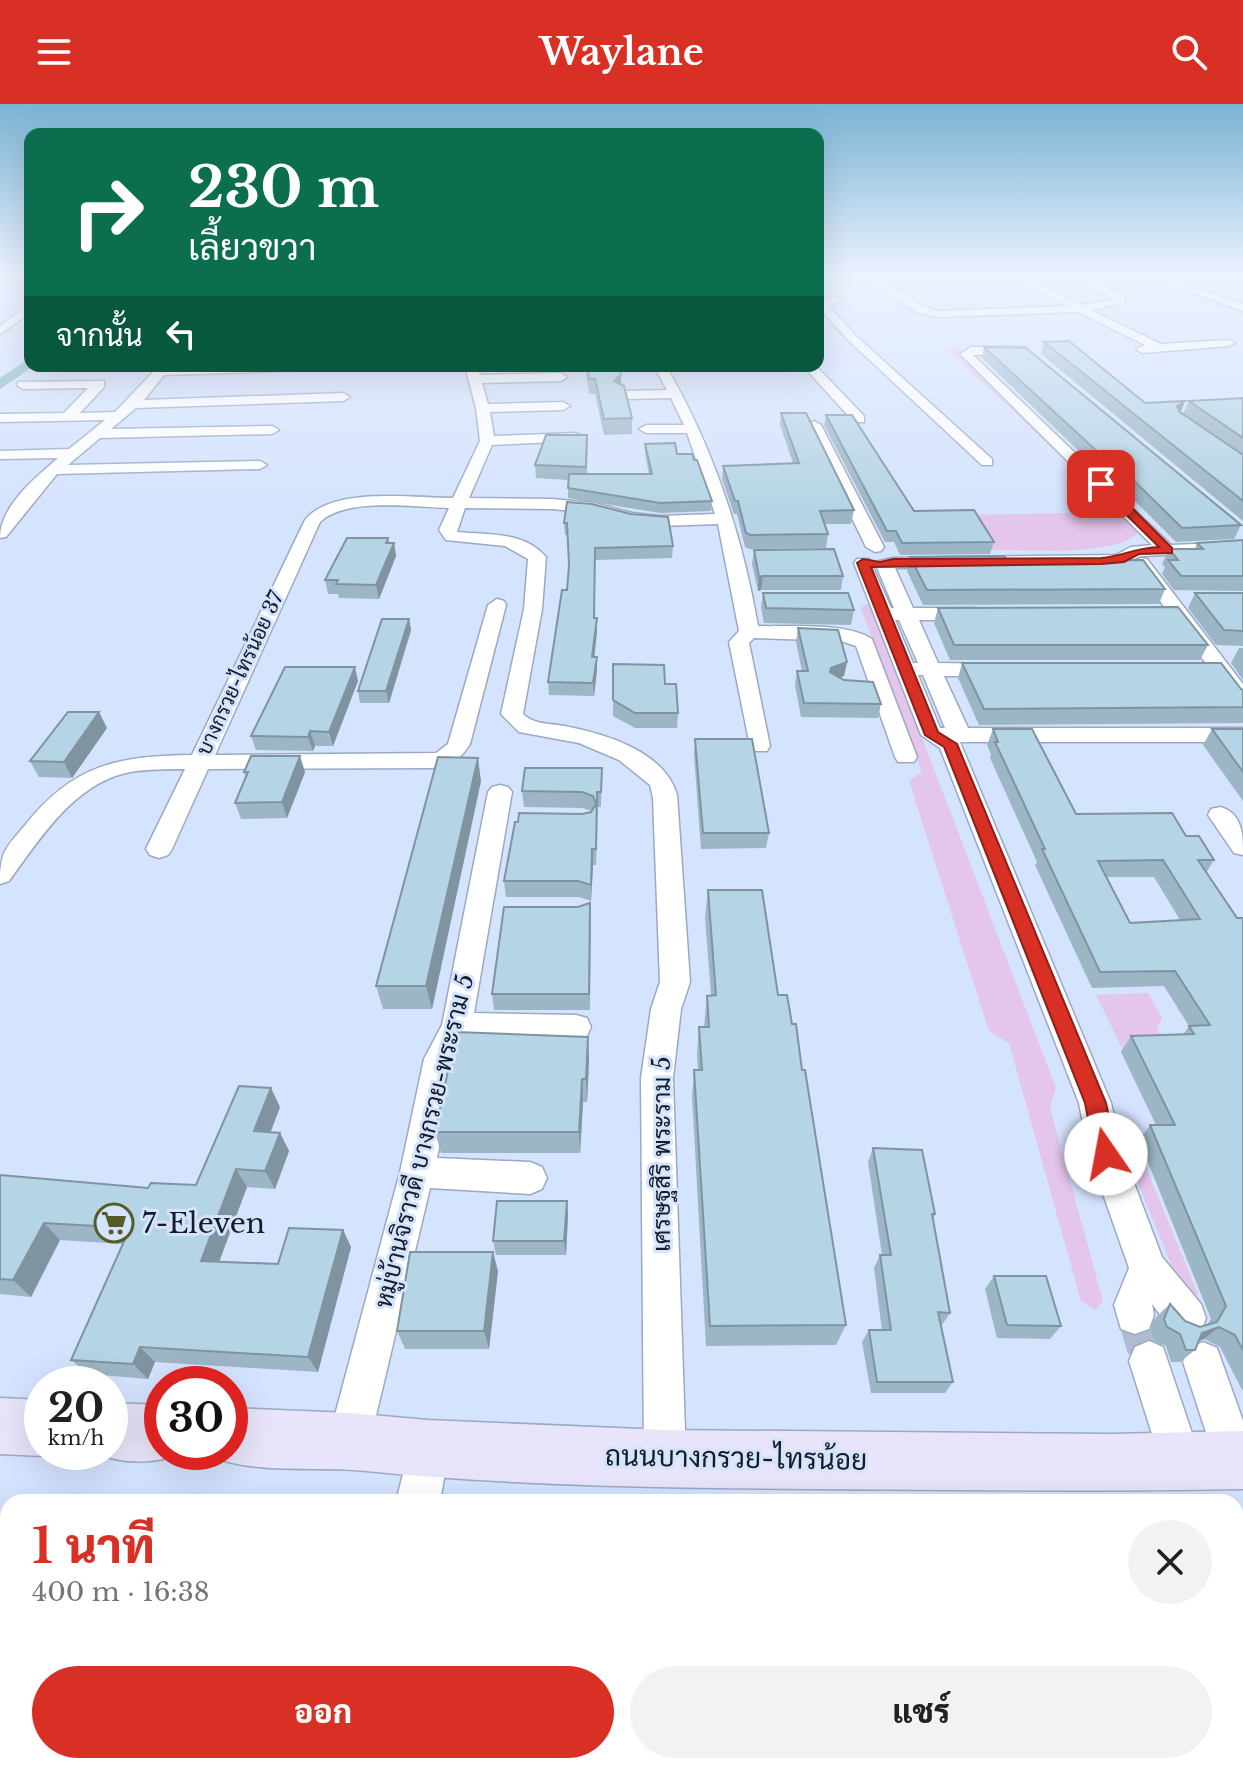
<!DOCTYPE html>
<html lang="th">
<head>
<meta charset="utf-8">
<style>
	:root { --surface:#fff; --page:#f2f2f2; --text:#202124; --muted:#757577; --accent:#d93025 }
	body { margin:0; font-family:"Libre Baskerville",Sarabun,serif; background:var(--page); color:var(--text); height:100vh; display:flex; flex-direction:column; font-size:30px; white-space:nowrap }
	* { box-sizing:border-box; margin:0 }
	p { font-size:26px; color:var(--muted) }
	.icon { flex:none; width:44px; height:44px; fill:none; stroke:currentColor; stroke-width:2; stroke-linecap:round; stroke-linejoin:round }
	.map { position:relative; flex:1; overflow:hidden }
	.details { position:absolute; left:0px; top:1390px; width:1244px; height:280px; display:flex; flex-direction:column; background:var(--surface); border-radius:24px 24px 0 0; box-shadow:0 8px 32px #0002 }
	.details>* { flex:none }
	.guide { position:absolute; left:24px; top:24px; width:800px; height:244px; border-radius:16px; box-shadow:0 8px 32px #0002; background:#0b6e4f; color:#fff; overflow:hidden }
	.speed { position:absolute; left:24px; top:1262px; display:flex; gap:16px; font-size:40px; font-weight:700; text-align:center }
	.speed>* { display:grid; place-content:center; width:104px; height:104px; border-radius:50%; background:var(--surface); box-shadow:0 8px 32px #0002; line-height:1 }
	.speed small { font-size:20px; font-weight:400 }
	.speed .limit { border:12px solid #d22; background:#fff; color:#111 }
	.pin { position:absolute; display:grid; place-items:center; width:68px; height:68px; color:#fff; margin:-34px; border-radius:16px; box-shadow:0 4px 12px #0006 }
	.me { position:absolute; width:88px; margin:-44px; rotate:348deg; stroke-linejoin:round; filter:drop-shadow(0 0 6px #0008) }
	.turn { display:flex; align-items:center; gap:28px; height:168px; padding:0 32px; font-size:36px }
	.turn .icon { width:104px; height:104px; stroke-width:2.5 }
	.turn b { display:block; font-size:56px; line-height:68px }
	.then { display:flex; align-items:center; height:76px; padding:0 32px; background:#0003; gap:16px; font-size:30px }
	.round { display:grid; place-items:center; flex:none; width:84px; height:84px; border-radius:42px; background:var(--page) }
	.overview { display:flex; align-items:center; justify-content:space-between; height:136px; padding:0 32px }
	h1 { font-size:48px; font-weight:800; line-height:60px; color:var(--accent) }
	.cta { display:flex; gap:16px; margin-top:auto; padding:16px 32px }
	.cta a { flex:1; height:92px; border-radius:48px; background:var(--accent); color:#fff; font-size:32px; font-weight:800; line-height:92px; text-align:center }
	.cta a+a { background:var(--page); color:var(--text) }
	header { display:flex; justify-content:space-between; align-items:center; height:104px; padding:0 32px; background:var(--accent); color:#fff; font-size:36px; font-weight:800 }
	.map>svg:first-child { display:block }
	.green { fill:#e4c5eb }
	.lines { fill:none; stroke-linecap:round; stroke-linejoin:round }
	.canal { fill:#74b1b6; fill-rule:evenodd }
	.street-tunnel { stroke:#aebbd3; stroke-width:36; stroke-dasharray:36 18; stroke-linecap:butt }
	.street-casing { stroke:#9ba9c2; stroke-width:3 }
	.secondary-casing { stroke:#9ba9c2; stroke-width:3 }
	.street { fill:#fff; fill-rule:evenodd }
	.secondary { fill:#e8e5fa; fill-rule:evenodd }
	.wall { fill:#9cb6c5; fill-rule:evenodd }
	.shaded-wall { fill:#7f94a0 }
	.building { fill:#b5d4e5; stroke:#7f94a0; stroke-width:2; fill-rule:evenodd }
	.route { fill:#d93025; stroke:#8d1f18; stroke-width:2 }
	.labels { text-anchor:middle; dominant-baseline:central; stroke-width:6; stroke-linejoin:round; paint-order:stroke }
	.far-street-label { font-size:20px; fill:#161c25; stroke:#d4e3fe }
	.street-label { font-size:24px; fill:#161c25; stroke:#d4e3fe }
	.near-poi-label { font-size:28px; fill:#161c25; stroke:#d4e3fe; text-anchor:start }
	.near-street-label { font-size:28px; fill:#161c25; stroke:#d4e3fe }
</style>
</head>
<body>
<header><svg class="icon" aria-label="menu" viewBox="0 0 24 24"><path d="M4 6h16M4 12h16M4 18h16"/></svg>Waylane<svg class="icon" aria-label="search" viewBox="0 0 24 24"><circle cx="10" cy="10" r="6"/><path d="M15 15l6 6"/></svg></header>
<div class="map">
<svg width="1243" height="1670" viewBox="0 0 1243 1670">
	<rect width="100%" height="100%" fill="#d4e3fe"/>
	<!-- green -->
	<g class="green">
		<path d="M959,243l180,185c-27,26 -109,17 -147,18l-21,-35 146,-3 -95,-93 -78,-71z"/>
		<path d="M866,500l6,3 184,481 -6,20 53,193 -8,9 -14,-9 -72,-258 -20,-12 -80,-250 13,-9 -61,-164z"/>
		<path d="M1148,889l14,25 -5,11 9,18 -44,1 -26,-53z"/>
		<path d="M1127,1034l8,3 63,153 -5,7 -8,-3 -64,-156z"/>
	</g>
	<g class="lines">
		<!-- canal -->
		<path class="canal" d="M30,254v8h4l-34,23v-11z"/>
		<!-- street-tunnel -->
		<path class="street-tunnel" d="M1135,1211l14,46"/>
		<defs>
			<g id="street">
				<path d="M861,172c30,0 47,28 77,35l129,-5 -58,-30h13l60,29 32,-6 -29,-15v-4l39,-4 -25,7 25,13 1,7 -34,7 70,34 68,-4 6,3 -6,3 -87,7 -6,-4 9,-4 -66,-33 -141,5 -22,-5z"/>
				<path d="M1146,172h15l82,28v7z"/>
				<path d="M1225,172l18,1v6l-16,-5z"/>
				<path d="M837,193l5,3 -13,6 26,29 137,124v6h-10l-135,-126 -29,-32v-4z"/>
				<path d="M21,206l9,3 -30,21v-8z"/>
				<path d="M1026,243v6l-4,1 -49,1 198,190 72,-3v10l-102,4 -21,9 -225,3 18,40h61l10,6 -10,6h-55l19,43 60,1 10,6 -10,6h-54l24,52h275v14h-283l151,361 12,51 39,103 39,47 5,14 -5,14 -14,5 -14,-5 -21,-28 2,11 -5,14 -14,5 -14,-5 -7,-24 15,-37 -40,-114 -10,-51 -139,-355 -19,-13 -67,-172 3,-4h12l22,49h3l-18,-43 3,-4 14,-3 223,-3 15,-8 21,-2 -192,-191 11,-7zM895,516h4l19,43h-5zM918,571h5l22,53h-5z"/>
				<path d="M152,262h168l-6,4 -150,5 -20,25 199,-7 7,4 -7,4 -207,7 -25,21 161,-3 7,4 -7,4 -172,4 -32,27 192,-4 7,4 -7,4 -203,5 -51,63 -6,1c0,-32 35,-60 58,-80l-58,1v-8l69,-2 36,-29 -105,2v-8l64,-1 24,-25 -65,1 -6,-4 1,-3 86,-1v6l-24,26 35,-1 39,-41z"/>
				<path d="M465,262h12l3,9 81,-2 6,4 -6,4 -79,2 6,21 75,-2 7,4 -7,4 -73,2 4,24 82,-3 7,4 -7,4 -84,4 -23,53 83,1 42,4 38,10 28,3 55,-2 -28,-81h-41l-7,-4 7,-4h38l-13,-27 -47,1 -7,-4 7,-4 43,-1 -13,-24h12c47,81 76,168 92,260 31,1 88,-4 114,13l45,118 -3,5h-16l-3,-5 -39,-111 -15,-5 -87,-3 -5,5 21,103 -3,5h-16l-22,-109 10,-11 -21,-107 -58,2 -29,-3 -38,-10 -41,-4 -87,-1 -8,24c31,3 67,-1 89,25l-4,52 -19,105c12,11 25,9 41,12 39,7 101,25 113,69l13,187 -9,27 -8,69 13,381 -6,15 -15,6 -15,-6 -6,-15 -3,-381 10,-69 9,-27 -7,-184 -3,-13 -31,-25 -40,-17 -60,-11 -18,-18 23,-105 4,-50 -23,-13 -59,-6 -7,-10 10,-22c-35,-1 -103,-11 -129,14l-105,233 221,-2 12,-9 40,-139 9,-6 7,2 2,4 -36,139c-10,16 -19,21 -38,24l-224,1 -36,80 -4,6 -9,3 -9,-3 -4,-6 39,-80c-18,0 -37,0 -55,3 -56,11 -90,67 -121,109l-9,3c0,-33 5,-35 26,-60 48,-60 93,-68 166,-69l113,-235c27,-34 108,-22 148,-22l27,-57 -4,-33z"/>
				<path d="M803,262h13l48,50v6h-10z"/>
				<path d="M814,317l7,4 63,122 -3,4 -6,1 -9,-5 -59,-122z"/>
				<path d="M1141,454l6,1 96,125v20l-8,-1 -103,-140z"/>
				<path d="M500,681l8,2 4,5 -38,221 102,2 11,3 4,9 -4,9 -11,3 -110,-2 -10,22 -19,99 93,4 12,5 5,11 -5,11 -12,5 -100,-6 -60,253 -6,15 -15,6 -15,-6 -6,-15 72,-269 24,-113 18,-34 46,-233 4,-5z"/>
				<path d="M1220,703c23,6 23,29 23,48l-9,-2 -26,-38 3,-6z"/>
				<path d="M1149,1237l14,6 38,113 -6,15 -15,6 -15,-6 -36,-114 6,-14z"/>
				<path d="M1203,1238l14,6 26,73v57l-8,3 -15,-6 -37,-113 6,-14z"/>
				<path d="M428,1324l15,6 6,15 -9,53h-44l17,-68z"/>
				<path d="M342,1662h50l-1,8h-50z"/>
			</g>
			<g id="secondary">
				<path d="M0,1294l42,2v52h10l-10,4 -42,-2z"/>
				<path d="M110,1299l52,2v47l20,1c-28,12 -61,11 -89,-1h17z"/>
				<path d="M230,1304l119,5 79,7 237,10 446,4 132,-3v58c-143,3 -286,1 -430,0 -149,-1 -299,-3 -447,-18 -50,-5 -109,4 -156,-15l-2,-4h22z"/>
			</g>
		</defs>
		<!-- street casing -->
		<use href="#street" class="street-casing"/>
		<!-- secondary casing -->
		<use href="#secondary" class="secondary-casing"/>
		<!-- street -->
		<use href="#street" class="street"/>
		<!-- secondary -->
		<use href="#secondary" class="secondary"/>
	</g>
	<!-- wall -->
	<g class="wall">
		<path d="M1044,238l101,61 35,9 63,43v66l-202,-167z"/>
		<path d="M984,243l257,178 -7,14 -58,3 -62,-62h-5l-127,-122z"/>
		<path d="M585,262h34l2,19 11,33v16l-28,1 -9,-41h-6z"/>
		<path d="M1243,294v57l-60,-41 6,-13z"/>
		<path d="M781,309l73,97 -3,14h-26l3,10 -2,14 -77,1 -4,-2 -8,-33h-3l-12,-35 1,-13 70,-3 -13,-38z"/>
		<path d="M826,311l88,96 80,31 -4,12 -90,1 -6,-13h-9l-61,-117z"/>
		<path d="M587,331v39h62l-4,-20v-10l49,16 18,41 -1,10 -51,2 -92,-15v-18l-32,-2 -1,-13z"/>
		<path d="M564,419l109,23 -1,12 -77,2 -1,58 3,13 -3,26 3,13 -3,26 -45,-1 -1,-13 19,-92 2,-25 -2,-30h-2z"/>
		<path d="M388,434l1,5h5l2,13 -17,43 -40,-1 -1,-4h-10l-3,-14z"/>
		<path d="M1243,436v51l-69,-1 -12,-16 3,-7 -3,-3 7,-15h26l2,-6z"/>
		<path d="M754,446l89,26 -2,14h-80l-3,1 -6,-27z"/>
		<path d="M910,453l98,4 157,28 -6,15 -236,1 -16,-34z"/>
		<path d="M763,489l91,17 -3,15 -87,-2 -3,-15z"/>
		<path d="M1195,489h48v53l-27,-1 -28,-37z"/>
		<path d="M938,504l270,37 -8,15h-250l-16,-37z"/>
		<path d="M409,515l2,11 -22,73h-29l-2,-12z"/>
		<path d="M798,524l49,34 -3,14 -4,2 41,26 -3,14 -77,-1 -6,-32 2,-14h5l-6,-29z"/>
		<path d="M1239,544h4v32l-12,-17z"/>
		<path d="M962,559l281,27v33l-264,2 -21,-47z"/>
		<path d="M613,560l52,20 13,29 -1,15h-42l-22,-12z"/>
		<path d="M358,577l-25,65h-18l-2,5 -57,-1 -5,-14z"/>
		<path d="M107,624l-35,50 -33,-1 -9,-16z"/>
		<path d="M993,625l83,85 110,22 28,24 -8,13 31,45h6v472h-1l-22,-43 -16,-8 -5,2 -4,9 -15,12h-9l-5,-16 -12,-6 -3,-9 5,-14 14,-13 15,17 15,6 7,-2 4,-6 -72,-179 11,-15h6l-35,-73 10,-16 52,-1 6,-9 -25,-40 -72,2 -57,-123 2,-3 -47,-104 1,-4 -4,-9zM1106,773h48l26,43 -50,3z"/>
		<path d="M1212,625h31v72l-40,-56z"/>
		<path d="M695,635l74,94 -3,15 -65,1 -7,-94z"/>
		<path d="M602,664l-1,39h-3l-2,58h-3l-2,36 -12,-4h-73l-2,-16 78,-67 10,-3 -9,-3 -59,-1 -2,-16z"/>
		<path d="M244,668h61l-18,46 -46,1 -6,-16 11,-25z"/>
		<path d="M481,677l-49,228h-49l-7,-23z"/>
		<path d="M708,786l70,105 14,29 10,46 44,255 -10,20 -130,1 -14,-250 2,-26h4l-1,-16 2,-27h5l3,-31 4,-1 -6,-78z"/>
		<path d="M578,803l13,12 -1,91h-96l-2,-16z"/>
		<path d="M588,933l1,23 -2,42h-4l-3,51h-139l-6,-21z"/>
		<path d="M280,1003l-10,25 10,1 9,18 -14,38 -28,-2 -28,75 59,2 65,-34 8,17 -33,125 -163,-10 -7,17 -60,-5 -17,-14 52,-116 -63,-4 -29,57 -31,-3v-119l148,13 48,-3z"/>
		<path d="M873,1044l62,66 -2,5 17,94 -8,12h-1l12,57 -8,11h-74l-9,-51 7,-12h13l-8,-62 6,-13h2l-14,-93z"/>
		<path d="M567,1097l1,14 -2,40h-70l-3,-14z"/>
		<path d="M498,1167l-9,78h-84l-8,-18z"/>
		<path d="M994,1172l67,50 -11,13 -53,-1 -12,-49z"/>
		<path d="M0,1417h8v174l-8,-1z"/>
		<path d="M1243,1431v232h-15l8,-1v-230z"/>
		<path d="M849,1662h357l3,8h-359z"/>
	</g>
	<!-- shaded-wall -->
	<g class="shaded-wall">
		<path d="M621,270v15l-7,-8z"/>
		<path d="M1185,297l-5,13 -3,-8z"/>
		<path d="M388,434l2,13 4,-8 2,13 -17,43 -3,-14z"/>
		<path d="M763,472l-2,14 -3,1 1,-14z"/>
		<path d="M597,514v13l-4,39 -1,-13z"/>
		<path d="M409,515l2,11 -22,73 -3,-12z"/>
		<path d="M597,553v13l-3,26 -1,-13z"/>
		<path d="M847,558l-3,14 -15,6 2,-14z"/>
		<path d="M355,563l3,14 -25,65 -4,-14z"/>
		<path d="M99,608l8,16 -35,50 -8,-16z"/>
		<path d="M310,627l5,15 -2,5 -5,-14z"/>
		<path d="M300,652l5,16 -18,46 -5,-16z"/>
		<path d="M478,654l3,23 -49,228 -6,-23z"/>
		<path d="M592,745l1,16 -2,36v-16z"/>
		<path d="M588,933l1,23 -2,42 -1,-23z"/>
		<path d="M582,975l1,23 -3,51 -1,-21z"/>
		<path d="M271,984l9,19 -16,43 -10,-19z"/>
		<path d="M280,1029l9,18 -14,38 -10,-18z"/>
		<path d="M236,1065l11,18 -34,91 -12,-17z"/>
		<path d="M567,1097l1,14 -2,40 -2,-14z"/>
		<path d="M44,1119l16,17 -29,57 -18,-17z"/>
		<path d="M343,1126l8,17 -33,125 -10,-15z"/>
		<path d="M493,1148l5,19 -9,78 -5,-18z"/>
		<path d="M1219,1223l-15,12 -16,6 14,-12z"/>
		<path d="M140,1243l15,15 -7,17 -15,-15z"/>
	</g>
	<!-- building -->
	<g class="building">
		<path d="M1069,237l76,62 40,-2 -8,5 3,6 63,43v46l-199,-159z"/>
		<path d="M984,243l42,1 215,177 -59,3 -63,-62 -5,1z"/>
		<path d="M587,262h32l2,8 -7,7 10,5 8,32 -28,1 -9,-40h-6z"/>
		<path d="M1243,294v40l-54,-37z"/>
		<path d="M781,309h25l48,97 -34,1 8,23 -78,1 -4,-2 -8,-32h-3l-12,-35 76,-3z"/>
		<path d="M826,311h26l62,96 60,-1 20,32 -92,1 -6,-12h-9z"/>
		<path d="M546,331h41l-1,32 -51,-2z"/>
		<path d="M675,339l2,11h15l2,6h3l15,41 -52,2 -92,-15 1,-14h83l-7,-30z"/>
		<path d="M567,398l25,2 39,10 37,3 5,29 -78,2 -1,70h3l-5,39h5l-4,26 -45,-1 14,-92h5l2,-25 -2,-42h-3z"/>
		<path d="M347,434h41l-2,5h8l-18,42 -40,-1 2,-4h-13z"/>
		<path d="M1243,436v36h-62l-13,-16h10l-9,-11h34l-6,-6z"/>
		<path d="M834,445l9,27h-80l-4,1 -5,-27z"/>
		<path d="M1004,452l4,5 135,-1 22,29 -238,1 -17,-33z"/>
		<path d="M763,489h85l6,17 -88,-2z"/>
		<path d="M1195,489h48v38l-19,-1z"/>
		<path d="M1178,503l30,38h-254l-16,-37z"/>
		<path d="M382,515h27l-23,72h-28z"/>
		<path d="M798,524l40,2 9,32 -16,6 -1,4 14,8 29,2 8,22 -77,-1 -7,-32h11z"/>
		<path d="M962,559h259l20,26 2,1v17l-259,2z"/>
		<path d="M613,560l51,1 1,19h11l2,29h-43l-22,-13z"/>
		<path d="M285,563h70l-26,65 -19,-1 -2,6 -57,-1z"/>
		<path d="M68,608h31l-35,50 -34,-1z"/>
		<path d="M993,625h39l44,85 96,-1 14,23h13l15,24h-16l39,58h6v432l-8,-15 -16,-8 -17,6 -7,17h-9l-6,-16 -13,-7 -3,-8 6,-15 15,17 15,6 17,-5 9,-16 -76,-181h25l-44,-89 63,-2 -5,-8 21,-1 -35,-54 -75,1 -58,-123h3l-50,-107h3zM1163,756l37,59 -70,4 -32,-62z"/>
		<path d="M1212,625h31v43z"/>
		<path d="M695,635h57l17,94h-66z"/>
		<path d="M251,652h49l-18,46 -47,1 13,-31h-4z"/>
		<path d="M438,653l40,1 -52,228h-50z"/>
		<path d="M525,664h77l-1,24h-4l-1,57h-4l-1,36 -13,-4h-74l11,-59h3l1,-9 63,1 9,-2 5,-8 -3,-8 -11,-4 -60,-1z"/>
		<path d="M708,786h54l16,105h9l5,29h4l6,46h3l41,255 -136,1 -16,-256h8l-3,-43h10l-2,-31 9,-1z"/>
		<path d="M590,799l-1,91h-97l12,-87h74z"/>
		<path d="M456,928l132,5 -2,42h-4l-3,53h-144z"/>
		<path d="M239,982l32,2 -17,43 26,2 -15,38 -29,-2 -35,92 77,3 11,-36 54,2 -35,127 -168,-10 -7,17 -62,-4 59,-132 -86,-5 -31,57 -13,-1v-104l148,13 3,-5 45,2z"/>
		<path d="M873,1044l49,2 13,64h-3l18,99 -12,-1 15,70h-76l-8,-52h22l-11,-75h11z"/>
		<path d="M497,1097h70l-3,40h-71z"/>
		<path d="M410,1148h83l-9,79h-87z"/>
		<path d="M994,1172h52l15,50 -54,-1z"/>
		<path d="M0,1417h8v170l-8,-1z"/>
		<path d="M1243,1431v203l-7,-19v-183z"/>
		<path d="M468,1662h35l-1,8h-35z"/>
		<path d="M862,1662h344l3,8h-346z"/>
	</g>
	<!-- sky -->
	<linearGradient id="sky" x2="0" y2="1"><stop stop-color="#79b3d4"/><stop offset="0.42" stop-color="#ecf2ff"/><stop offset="1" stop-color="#ecf2ff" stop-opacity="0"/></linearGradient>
	<rect width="1243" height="406" fill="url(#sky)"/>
	<!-- route -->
	<path class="route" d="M1097,377h8l67,67v5l-33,1 -15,8 -23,2 -230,3 67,165 19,12 149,359 11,51 -3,7 -8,3 -8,-3 -3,-7 -10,-51 -141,-356 -19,-12 -68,-172 6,-4 17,3 13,-3 208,-1c23,-2 33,-10 58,-11l-62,-61z"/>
	<!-- icons -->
	<defs>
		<symbol id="supermarket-ring" viewBox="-11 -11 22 22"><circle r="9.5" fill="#d4e3fe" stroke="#555c2a" stroke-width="1.5"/><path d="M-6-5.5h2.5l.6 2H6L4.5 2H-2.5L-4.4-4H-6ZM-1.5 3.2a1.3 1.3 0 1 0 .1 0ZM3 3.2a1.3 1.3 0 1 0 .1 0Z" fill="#555c2a"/></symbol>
	</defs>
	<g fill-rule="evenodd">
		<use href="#supermarket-ring" x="92" y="1097" width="44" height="44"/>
	</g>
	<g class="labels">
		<!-- far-street labels -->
		<g class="far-street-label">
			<text transform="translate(240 569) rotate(-65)">บางกรวย-ไทรน้อย 37</text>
		</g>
		<!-- street labels -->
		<g class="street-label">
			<text transform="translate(424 1037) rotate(-76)">หมู่บ้านจิราวดี บางกรวย-พระราม 5</text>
			<text transform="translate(661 1050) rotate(-90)">เศรษฐสิริ พระราม 5</text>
		</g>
		<!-- near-poi labels -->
		<g class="near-poi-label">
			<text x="142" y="1119">7-Eleven</text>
		</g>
		<!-- near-street labels -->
		<g class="near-street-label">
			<text transform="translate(736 1354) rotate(1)">ถนนบางกรวย-ไทรน้อย</text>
		</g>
	</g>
</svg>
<div class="speed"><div>20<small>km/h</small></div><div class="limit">30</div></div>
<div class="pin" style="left:1101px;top:380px;background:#d93025"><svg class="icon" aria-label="arrive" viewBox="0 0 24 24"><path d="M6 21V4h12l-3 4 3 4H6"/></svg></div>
<svg class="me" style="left:1106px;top:1050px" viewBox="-20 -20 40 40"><circle r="19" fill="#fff"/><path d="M0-13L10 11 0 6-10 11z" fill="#d93025"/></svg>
<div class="guide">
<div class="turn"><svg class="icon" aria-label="right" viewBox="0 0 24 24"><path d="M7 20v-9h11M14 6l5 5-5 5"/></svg><div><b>230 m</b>เลี้ยวขวา</div></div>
<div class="then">จากนั้น<svg class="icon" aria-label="left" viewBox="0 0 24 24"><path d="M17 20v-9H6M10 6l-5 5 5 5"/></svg></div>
</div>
<section class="details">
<div class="overview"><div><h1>1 นาที</h1><p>400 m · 16:38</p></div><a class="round"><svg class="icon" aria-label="close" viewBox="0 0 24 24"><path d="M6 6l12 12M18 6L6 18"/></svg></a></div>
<div class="cta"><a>ออก</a><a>แชร์</a></div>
</section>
</div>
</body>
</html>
